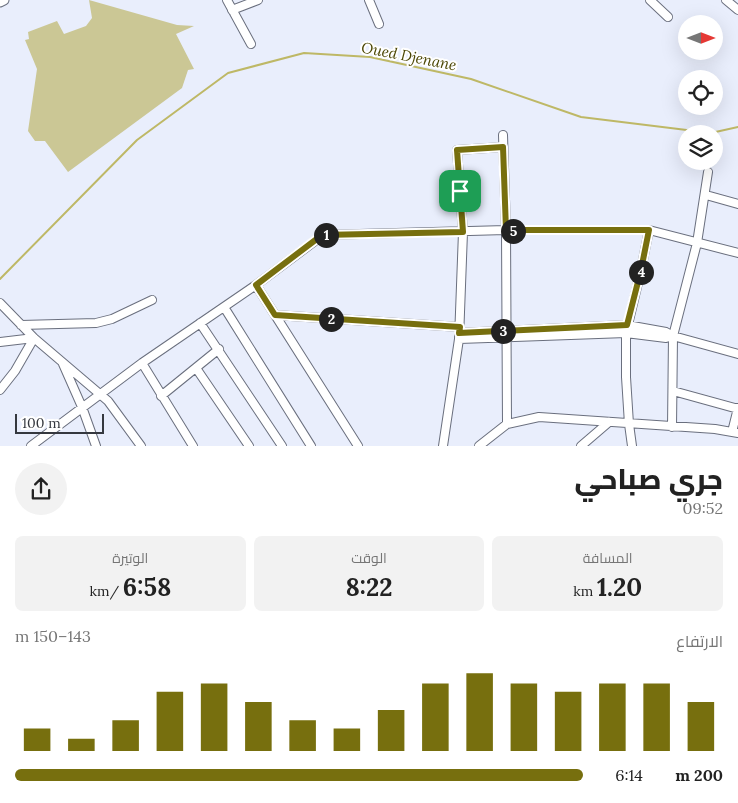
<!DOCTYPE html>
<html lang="ar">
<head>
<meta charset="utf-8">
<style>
  :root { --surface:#fff; --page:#f2f2f2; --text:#222; --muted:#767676; --accent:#776f0e }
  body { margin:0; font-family:Lora,Cairo,serif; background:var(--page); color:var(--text); direction:rtl; height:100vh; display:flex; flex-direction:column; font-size:19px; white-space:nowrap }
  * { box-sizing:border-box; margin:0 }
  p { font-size:16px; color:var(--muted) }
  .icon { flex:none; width:28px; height:28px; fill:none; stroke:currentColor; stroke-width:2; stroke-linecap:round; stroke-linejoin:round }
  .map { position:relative; height:446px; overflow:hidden; direction:ltr }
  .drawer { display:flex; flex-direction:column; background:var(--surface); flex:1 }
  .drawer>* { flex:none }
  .needle { width:32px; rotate:90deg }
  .controls { position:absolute; left:678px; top:15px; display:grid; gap:10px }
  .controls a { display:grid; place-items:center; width:45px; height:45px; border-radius:50%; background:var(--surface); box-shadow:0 5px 20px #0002; font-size:25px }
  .scale { position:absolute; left:15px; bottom:12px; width:89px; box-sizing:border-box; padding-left:5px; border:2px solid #35383f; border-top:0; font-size:14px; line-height:18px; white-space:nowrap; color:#35383f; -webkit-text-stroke:4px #fff; paint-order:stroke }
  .pin { position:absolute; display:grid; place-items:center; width:42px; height:42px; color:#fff; margin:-21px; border-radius:10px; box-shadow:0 2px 8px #0006 }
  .km { position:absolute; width:25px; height:25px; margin:-12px; border-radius:50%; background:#222; color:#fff; font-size:14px; line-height:25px; text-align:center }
  .round { display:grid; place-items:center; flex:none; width:52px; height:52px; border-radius:26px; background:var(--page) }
  .headline { display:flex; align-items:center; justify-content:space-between; height:85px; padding:0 15px }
  h1 { font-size:28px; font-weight:800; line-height:38px }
  .metrics { display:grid; grid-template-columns:repeat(3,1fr); gap:8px; height:85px; padding:5px 15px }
  .metrics div { display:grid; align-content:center; border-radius:8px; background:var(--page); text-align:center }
  .metrics b { font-size:25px; font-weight:800 }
  .metrics small { font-size:14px; font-weight:400 }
  .metrics p { font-size:14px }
  .chart { height:140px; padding:10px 15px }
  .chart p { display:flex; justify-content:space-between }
  .chart svg { width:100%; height:90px; margin-top:5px; stroke:var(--accent); stroke-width:6 }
  ul { padding:0 15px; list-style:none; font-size:16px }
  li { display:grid; grid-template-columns:80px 60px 1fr; align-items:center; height:38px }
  li i { height:12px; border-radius:6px; background:var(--accent) }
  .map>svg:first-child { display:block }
  .green { fill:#cbc795 }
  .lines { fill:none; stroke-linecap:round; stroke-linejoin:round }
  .stream { stroke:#beb866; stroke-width:2 }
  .minor-casing { stroke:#6a6f7e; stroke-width:10 }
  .major-casing { stroke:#6a6f7e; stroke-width:11 }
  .minor { stroke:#fff; stroke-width:8 }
  .major { stroke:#fff; stroke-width:9 }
  .route-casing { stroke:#fff; stroke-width:10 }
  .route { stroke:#776f0e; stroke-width:6 }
  .labels { text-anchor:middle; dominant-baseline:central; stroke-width:4; stroke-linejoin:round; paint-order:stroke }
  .water-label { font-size:15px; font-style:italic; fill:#4c4704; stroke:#fff }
</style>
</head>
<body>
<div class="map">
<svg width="738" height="446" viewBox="0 0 738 446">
  <rect width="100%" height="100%" fill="#e9eefc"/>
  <path class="green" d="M89,0L177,25L194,26L176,34L194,69L188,70L182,88L68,172L45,141H35L28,131L37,69L25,40L29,39L28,32L57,21L64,34L86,26L92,18Z"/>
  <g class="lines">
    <path class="stream" d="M0,279L137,140L228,73L304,53L370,57L471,79L581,117L711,133L738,127"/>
    <defs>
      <path id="minor" d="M227,0L251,44
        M369,0L379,24
        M650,0L668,17
        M726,0L738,10
        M232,10L258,0
        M503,135L506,230L507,424
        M706,195L738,204
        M256,285L358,446
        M0,303L34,338L108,401L141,446
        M224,307L311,446
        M275,315L460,327
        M200,323L282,446
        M21,325L96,323L112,319L152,300
        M459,333L627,325L666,332L673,336L738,354
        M459,339L626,333L666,338L673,336
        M0,342L34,338
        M142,363L193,446
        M63,364L82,407L96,446
        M196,368L249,446
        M0,390L15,371L34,338
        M673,391L738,409
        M161,396L219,349
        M672,427L673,336L697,243L708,172
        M732,432L738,408
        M31,446L142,363L256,285L323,235L506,230H649L738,253
        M443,446L459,339L463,232L457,150L503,147
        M479,446L507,424L539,417L715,429L738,433
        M581,446L609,422
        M632,446L629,424L626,377V333L641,270L649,230"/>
      <path id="major" d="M0,2L4,0"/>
    </defs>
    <use href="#minor" class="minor-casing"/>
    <use href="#major" class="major-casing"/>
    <use href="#minor" class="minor"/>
    <use href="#major" class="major"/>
  </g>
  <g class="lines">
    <defs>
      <path id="route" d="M503,147L506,230H649L641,270L627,325L459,333L460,327L275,315L256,285L322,235L463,232L457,150Z"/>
    </defs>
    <use href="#route" class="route-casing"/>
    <use href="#route" class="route"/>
  </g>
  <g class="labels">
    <g class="water-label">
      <text transform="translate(409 56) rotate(11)">Oued Djenane</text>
    </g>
  </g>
</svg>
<div class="controls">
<a><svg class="needle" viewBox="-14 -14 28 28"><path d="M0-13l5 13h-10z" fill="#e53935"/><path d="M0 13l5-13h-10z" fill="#767676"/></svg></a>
<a><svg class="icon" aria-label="locate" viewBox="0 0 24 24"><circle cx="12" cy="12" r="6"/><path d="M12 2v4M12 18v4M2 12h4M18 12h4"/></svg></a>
<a><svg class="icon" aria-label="layers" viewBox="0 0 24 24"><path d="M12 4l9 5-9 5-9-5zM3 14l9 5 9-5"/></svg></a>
</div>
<div class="scale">100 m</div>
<div class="pin" style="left:460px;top:191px;background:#1e9e55"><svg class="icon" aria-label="arrive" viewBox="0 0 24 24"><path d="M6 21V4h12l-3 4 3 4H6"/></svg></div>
<b class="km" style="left:326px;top:235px">1</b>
<b class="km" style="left:331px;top:319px">2</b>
<b class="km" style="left:503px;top:331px">3</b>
<b class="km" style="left:641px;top:272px">4</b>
<b class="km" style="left:513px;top:231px">5</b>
</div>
<section class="drawer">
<div class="headline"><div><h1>جري صباحي</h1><p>09:52</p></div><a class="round"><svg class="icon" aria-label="share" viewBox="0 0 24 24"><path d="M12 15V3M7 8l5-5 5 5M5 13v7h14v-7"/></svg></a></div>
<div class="metrics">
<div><p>المسافة</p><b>1.20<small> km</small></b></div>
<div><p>الوقت</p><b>8:22</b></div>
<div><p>الوتيرة</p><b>6:58<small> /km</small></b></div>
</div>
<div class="chart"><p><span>الارتفاع</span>143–150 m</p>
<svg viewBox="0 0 160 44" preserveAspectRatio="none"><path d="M5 44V33M15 44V38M25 44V29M35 44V15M45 44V11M55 44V20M65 44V29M75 44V33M85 44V24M95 44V11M105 44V6M115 44V11M125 44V15M135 44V11M145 44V11M155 44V20"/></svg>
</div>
<ul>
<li><b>200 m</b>6:14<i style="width:100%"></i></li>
</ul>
</section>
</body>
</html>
